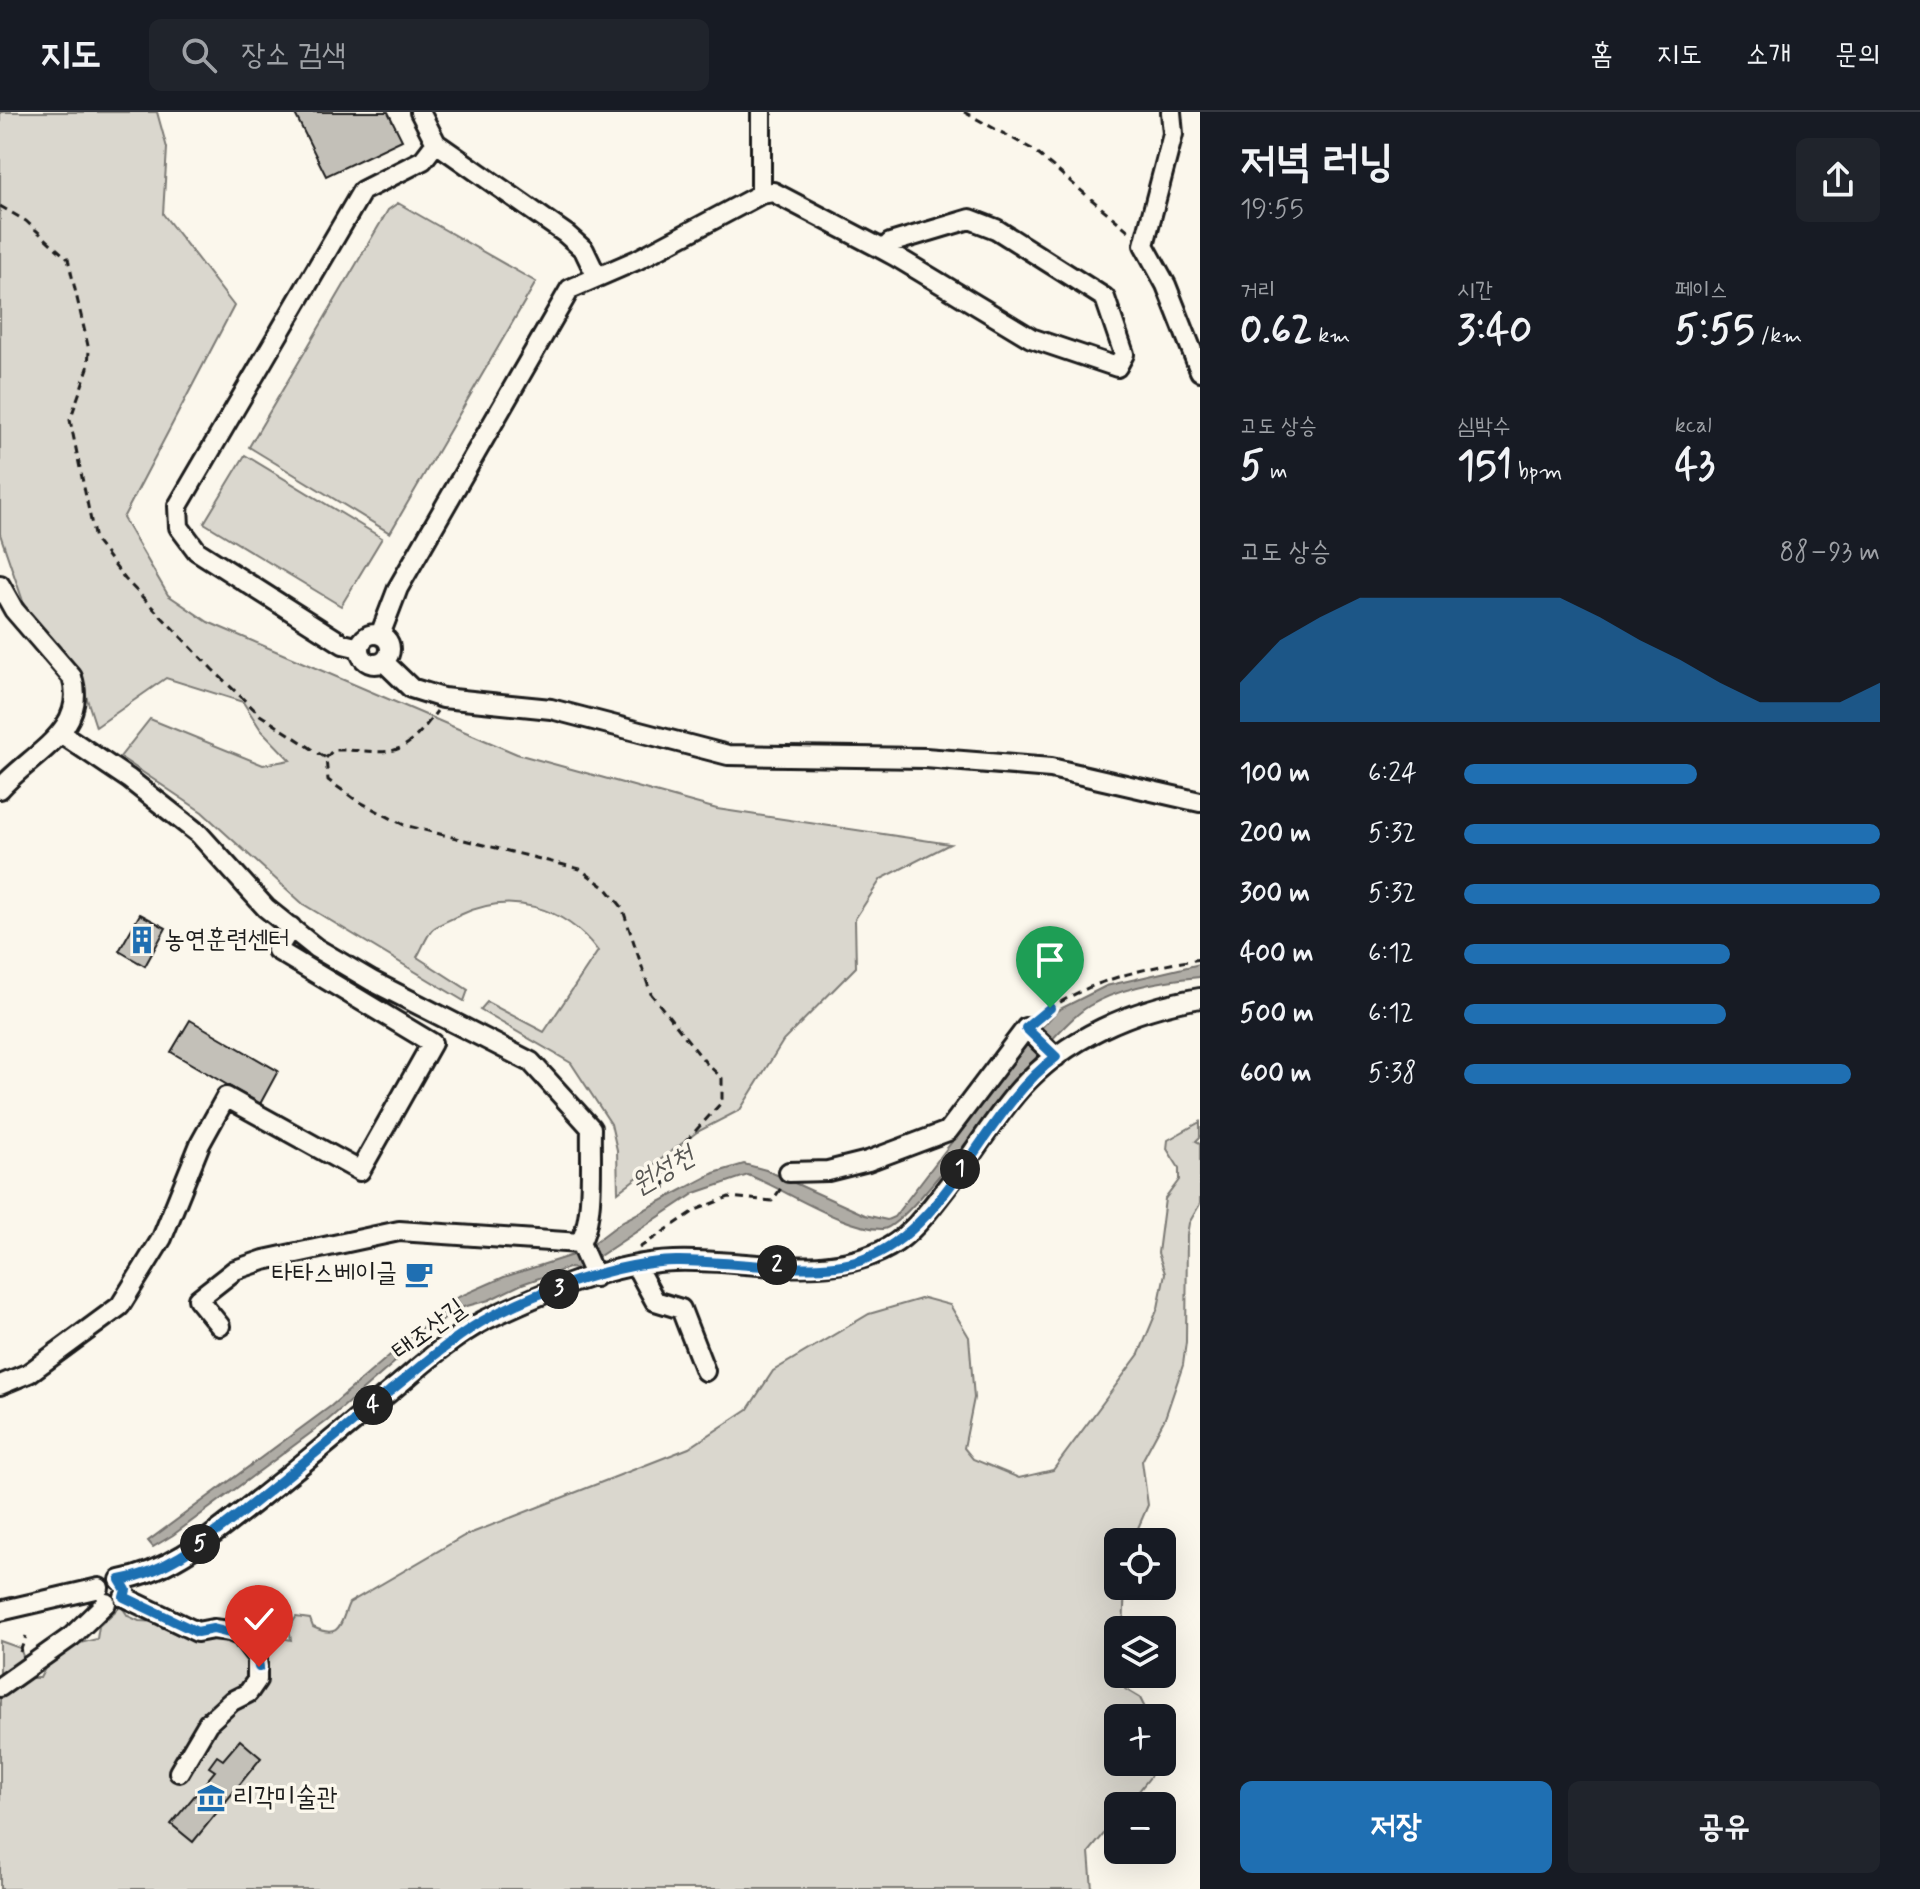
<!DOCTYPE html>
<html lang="ko">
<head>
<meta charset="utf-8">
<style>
  :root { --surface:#171b24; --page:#20242c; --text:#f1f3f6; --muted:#9ea1a6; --line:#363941; --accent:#1f6fb2 }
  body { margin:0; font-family:Mynerve,"Poor Story",sans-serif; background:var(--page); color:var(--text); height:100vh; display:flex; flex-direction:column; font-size:30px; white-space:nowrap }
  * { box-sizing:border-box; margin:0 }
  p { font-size:26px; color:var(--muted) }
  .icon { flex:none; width:44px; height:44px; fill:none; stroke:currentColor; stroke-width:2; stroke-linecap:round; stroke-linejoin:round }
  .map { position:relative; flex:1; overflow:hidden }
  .drawer { display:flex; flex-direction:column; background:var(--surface); width:720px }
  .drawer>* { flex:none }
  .tools { position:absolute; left:1104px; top:1416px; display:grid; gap:16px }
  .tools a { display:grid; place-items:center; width:72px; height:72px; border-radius:12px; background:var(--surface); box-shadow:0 8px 32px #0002; font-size:40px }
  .pin { position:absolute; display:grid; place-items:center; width:68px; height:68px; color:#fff; margin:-82px -34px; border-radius:50% 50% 50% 0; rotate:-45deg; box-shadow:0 0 8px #0007 }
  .pin .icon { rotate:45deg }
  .km { position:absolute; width:40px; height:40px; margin:-20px; border-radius:50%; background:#222; color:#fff; font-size:22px; line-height:40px; text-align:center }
  .round { display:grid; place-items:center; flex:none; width:84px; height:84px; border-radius:12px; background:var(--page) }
  .headline { display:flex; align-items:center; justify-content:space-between; height:136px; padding:0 40px }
  h1 { font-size:44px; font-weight:700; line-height:60px }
  .metrics { display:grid; grid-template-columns:repeat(3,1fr); gap:12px; height:136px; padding:8px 40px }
  .metrics div { display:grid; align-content:center }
  .metrics b { font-size:40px; font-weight:700 }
  .metrics small { font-size:22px; font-weight:400 }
  .metrics p { font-size:22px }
  .chart { height:224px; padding:16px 40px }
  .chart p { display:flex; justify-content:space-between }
  .chart svg { width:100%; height:144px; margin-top:8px; fill:var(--accent); opacity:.7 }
  .cta { display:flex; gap:16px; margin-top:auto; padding:16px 40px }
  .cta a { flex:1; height:92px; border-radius:12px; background:var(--accent); color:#fff; font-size:32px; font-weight:700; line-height:92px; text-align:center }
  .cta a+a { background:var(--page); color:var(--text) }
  ul { padding:0 40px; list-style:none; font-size:26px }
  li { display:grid; grid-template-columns:128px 96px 1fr; align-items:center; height:60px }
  li i { height:20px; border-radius:10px; background:var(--accent) }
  header { display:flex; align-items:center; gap:48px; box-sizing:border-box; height:112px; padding:0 40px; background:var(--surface); border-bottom:2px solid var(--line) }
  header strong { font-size:38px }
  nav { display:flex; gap:44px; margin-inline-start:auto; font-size:28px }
  .search { width:560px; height:72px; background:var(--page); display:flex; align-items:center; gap:20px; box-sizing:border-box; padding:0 28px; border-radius:12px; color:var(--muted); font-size:30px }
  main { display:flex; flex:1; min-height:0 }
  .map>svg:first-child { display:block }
  .green { fill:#dad7ce; stroke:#7b7a75; stroke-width:2 }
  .water { fill:#afaca5; stroke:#74726e; stroke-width:2 }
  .building { fill:#c3c0b8; stroke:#1c1c1c; stroke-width:2 }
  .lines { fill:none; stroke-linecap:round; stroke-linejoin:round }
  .minor-casing { stroke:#1c1c1c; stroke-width:24 }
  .path { stroke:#1c1c1c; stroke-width:3; stroke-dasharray:8 6; stroke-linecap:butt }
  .minor { stroke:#fbf7ec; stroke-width:18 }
  .route-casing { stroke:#fff; stroke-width:16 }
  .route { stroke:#1f6fb2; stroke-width:10 }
  .labels { text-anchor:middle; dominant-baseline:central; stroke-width:7; stroke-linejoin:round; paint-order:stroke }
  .poi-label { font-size:26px; fill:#1c1c1c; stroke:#fbf7ec; text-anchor:start }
  .street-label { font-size:26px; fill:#1c1c1c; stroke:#fbf7ec }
  .water-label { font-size:28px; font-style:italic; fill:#575653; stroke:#fbf7ec }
</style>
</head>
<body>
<header>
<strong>지도</strong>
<div class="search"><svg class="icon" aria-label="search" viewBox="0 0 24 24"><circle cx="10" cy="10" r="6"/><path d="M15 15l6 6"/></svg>장소 검색</div>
<nav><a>홈</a><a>지도</a><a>소개</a><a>문의</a></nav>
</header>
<main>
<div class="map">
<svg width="1200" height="1777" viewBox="0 0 1200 1777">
  <rect width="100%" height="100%" fill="#fbf7ec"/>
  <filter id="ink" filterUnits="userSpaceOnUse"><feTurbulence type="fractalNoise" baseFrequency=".0125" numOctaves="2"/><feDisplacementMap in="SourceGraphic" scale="16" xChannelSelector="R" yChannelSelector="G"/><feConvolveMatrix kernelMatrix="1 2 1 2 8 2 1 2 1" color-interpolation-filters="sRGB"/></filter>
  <g filter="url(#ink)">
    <path class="green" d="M0,0H157L167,36L163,102L234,194L123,406L168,483L208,510L517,642L717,697L950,732L881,767L855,807L856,855L783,929L740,998L697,1020L618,1080L617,1038L611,1012L571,951L480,898L487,890L544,920L598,839C564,794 510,779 460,803C452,807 438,812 432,818C426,825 422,837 417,845L468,878L464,889L303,792L202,700L120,645L150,607L263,653L290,648L261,618L243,590L166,566L96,615L79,562L26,498L0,422Z
      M398,91L536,170L390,421L249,335L388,98Z
      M245,343L382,426L341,494L204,411Z
      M1200,1010V1025L1196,1029L1200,1031V1092L1189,1111L1187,1123L1186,1230L1183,1253L1165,1306L1142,1349L1148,1393L1132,1430H1118V1474H1125L1123,1518H1118V1562H1128L1125,1577L1140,1586L1150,1606H1118V1650H1156L1150,1665L1127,1694H1118V1705L1089,1740L1092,1777H0V1529L20,1536L31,1566H40L55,1537L97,1527L99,1514L121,1494L128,1504L139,1509L223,1513L291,1528L289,1517L296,1505L310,1507L313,1515C342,1529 340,1510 349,1491L464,1424L689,1336L748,1297L773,1259L869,1202L924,1186L950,1193L969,1225L974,1286L964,1336L973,1347L1019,1366L1053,1358L1139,1242L1158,1196L1165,1161L1158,1141L1165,1087L1179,1068V1056L1167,1037L1168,1028Z"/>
    <path class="water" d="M1200,852V865C1165,868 1119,876 1089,894C1040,923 911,1116 883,1117C845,1118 785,1077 748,1063L695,1081L580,1157L568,1156L522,1172L489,1188L456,1197L327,1309L173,1423L153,1435L148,1429L331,1294L456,1186L504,1165L582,1140L623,1109L714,1061L744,1052L766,1058L865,1103L887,1108L894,1105L1032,926L1058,898L1106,874Z"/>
    <path class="building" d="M294,0H388L402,28L326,64Z
      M140,802L166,816L145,854L119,839Z
      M190,908L278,959L260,992L171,940Z
      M240,1628L261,1646L193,1730L171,1712L215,1659L209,1655L217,1644L223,1648Z"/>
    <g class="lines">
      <defs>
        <path id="minor" d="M420,0L436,31L566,122L584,138L597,165
          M761,0V82
          M1171,0L1173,22L1144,133L1166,173L1200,259
          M0,473L14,498L72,565C89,619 29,643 0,677
          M360 537a15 15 0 1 1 30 0a15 15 0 1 1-30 0Z
          M380,523L398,476L570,177L637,148L761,82L773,80L884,138L895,144L1031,226L1117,255L1124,242L1105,186L996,117L970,107L890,131L884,138
          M360,536L343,532L197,439L179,415L178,394L362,79L423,48L436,31
          M384,550L411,576L443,586L551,597L728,643L925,646L1051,656L1200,690
          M62,622L129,667L199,722L266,796L316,836L372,869L531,950L591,1016C590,1047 595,1105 580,1131L595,1165
          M789,1060L828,1059L868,1049L948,1019L1026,916L1056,945
          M636,1154L655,1189L681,1197L705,1259
          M220,1214L198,1187L235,1158L264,1148L399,1119L580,1131
          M0,1273L29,1261L120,1194L162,1126L200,1032L226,985L360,1059L432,931L277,838L291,815
          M120,1468C165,1460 203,1431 237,1404C290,1363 341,1320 392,1278C421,1254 452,1225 485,1208C542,1181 610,1151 674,1149C744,1146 825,1171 889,1135C917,1119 935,1089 955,1065C977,1036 996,1004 1020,977C1066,926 1133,897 1200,886
          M124,1485L197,1520L213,1517L230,1519L241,1524L257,1545V1568L248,1581L232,1589L208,1611L179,1660
          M0,1499L99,1476
          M0,1575L72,1524L106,1491"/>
      </defs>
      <use href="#minor" class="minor-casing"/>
      <path class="path" d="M964,0L1032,37L1130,120
        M0,94L26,109L68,147L89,238L88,256L70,308L95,428L125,467L212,557L260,603L326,646L328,668L356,688L404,713L580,757L607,777L622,795L651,882L706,951L722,966V990L664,1053L665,1078
        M326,646L333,638C391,637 397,654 437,599
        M1037,906C1084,869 1143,856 1200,847
        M639,1136L696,1098L729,1085L772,1089L782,1075
        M20,1540L26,1524"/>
      <use href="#minor" class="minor"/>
    </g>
  </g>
  <g class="lines" filter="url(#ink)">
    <defs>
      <path id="route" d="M259,1555L257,1545L241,1524L213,1517L197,1520L124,1485L126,1478L120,1468C168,1460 208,1426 245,1398C294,1359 342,1319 390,1279C419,1256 449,1229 481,1210C531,1181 618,1150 676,1149C728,1148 815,1165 862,1148C949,1117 983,998 1056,945L1026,916L1050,896"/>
    </defs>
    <use href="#route" class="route-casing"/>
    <use href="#route" class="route"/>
  </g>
  <defs>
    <symbol id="building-bare" viewBox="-9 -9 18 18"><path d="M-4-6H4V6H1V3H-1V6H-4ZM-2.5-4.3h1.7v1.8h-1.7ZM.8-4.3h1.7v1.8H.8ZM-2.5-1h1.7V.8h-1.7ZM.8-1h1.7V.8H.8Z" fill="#1f6fb2" stroke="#fbf7ec" stroke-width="2.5" paint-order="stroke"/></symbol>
    <symbol id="cafe-bare" viewBox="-9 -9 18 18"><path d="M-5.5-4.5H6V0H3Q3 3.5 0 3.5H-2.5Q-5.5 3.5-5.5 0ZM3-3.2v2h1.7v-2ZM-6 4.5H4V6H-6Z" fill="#1f6fb2" stroke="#fbf7ec" stroke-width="2.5" paint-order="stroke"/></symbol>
    <symbol id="museum-bare" viewBox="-9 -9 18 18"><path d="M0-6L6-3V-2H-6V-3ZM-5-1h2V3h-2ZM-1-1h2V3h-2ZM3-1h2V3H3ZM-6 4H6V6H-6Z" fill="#1f6fb2" stroke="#fbf7ec" stroke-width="2.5" paint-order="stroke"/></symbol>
  </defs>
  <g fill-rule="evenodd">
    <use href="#building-bare" x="122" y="808" width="40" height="40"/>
    <use href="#cafe-bare" x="399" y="1142" width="40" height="40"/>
    <use href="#museum-bare" x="191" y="1666" width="40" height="40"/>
  </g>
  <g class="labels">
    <g class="poi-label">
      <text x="164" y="828">농연훈련센터</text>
      <text x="397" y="1162" text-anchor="end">타타스베이글</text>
      <text x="233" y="1686">리각미술관</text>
    </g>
    <g class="street-label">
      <text transform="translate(429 1218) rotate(-36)">태조산길</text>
    </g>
    <g class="water-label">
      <text transform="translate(663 1059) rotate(-30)">원성천</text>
    </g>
  </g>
</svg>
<div class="tools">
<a><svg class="icon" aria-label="locate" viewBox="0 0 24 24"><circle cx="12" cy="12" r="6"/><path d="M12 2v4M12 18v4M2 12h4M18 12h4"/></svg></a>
<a><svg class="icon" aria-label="layers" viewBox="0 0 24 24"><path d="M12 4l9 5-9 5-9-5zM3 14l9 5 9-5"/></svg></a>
<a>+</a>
<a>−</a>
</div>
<div class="pin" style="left:1050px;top:896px;background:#1e9e55"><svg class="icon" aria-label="arrive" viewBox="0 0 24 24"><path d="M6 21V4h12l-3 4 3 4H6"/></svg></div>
<div class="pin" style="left:259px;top:1555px;background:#d93025"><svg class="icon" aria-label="check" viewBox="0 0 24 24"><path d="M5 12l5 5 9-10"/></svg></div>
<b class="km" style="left:960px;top:1057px">1</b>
<b class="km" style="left:777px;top:1153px">2</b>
<b class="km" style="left:559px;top:1177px">3</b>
<b class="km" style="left:373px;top:1293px">4</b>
<b class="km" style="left:200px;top:1432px">5</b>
</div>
<section class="drawer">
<div class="headline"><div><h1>저녁 러닝</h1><p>19:55</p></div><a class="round"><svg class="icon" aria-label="share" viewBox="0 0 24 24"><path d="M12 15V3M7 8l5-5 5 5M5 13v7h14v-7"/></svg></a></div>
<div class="metrics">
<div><p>거리</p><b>0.62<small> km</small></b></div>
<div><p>시간</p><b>3:40</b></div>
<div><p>페이스</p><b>5:55<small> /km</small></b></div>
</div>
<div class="metrics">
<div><p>고도 상승</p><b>5<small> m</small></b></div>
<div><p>심박수</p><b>151<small> bpm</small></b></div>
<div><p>kcal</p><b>43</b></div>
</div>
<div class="chart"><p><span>고도 상승</span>88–93 m</p>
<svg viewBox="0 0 160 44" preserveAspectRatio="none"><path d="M0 44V32L10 19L20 12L30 6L40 6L50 6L60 6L70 6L80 6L90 12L100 19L110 25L120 32L130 38L140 38L150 38L160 32V44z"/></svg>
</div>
<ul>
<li><b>100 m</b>6:24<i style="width:56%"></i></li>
<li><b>200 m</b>5:32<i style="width:100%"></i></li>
<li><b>300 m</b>5:32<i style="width:100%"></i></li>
<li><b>400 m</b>6:12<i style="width:64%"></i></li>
<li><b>500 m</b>6:12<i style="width:63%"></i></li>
<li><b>600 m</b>5:38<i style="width:93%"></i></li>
</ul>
<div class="cta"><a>저장</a><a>공유</a></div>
</section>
</main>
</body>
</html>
